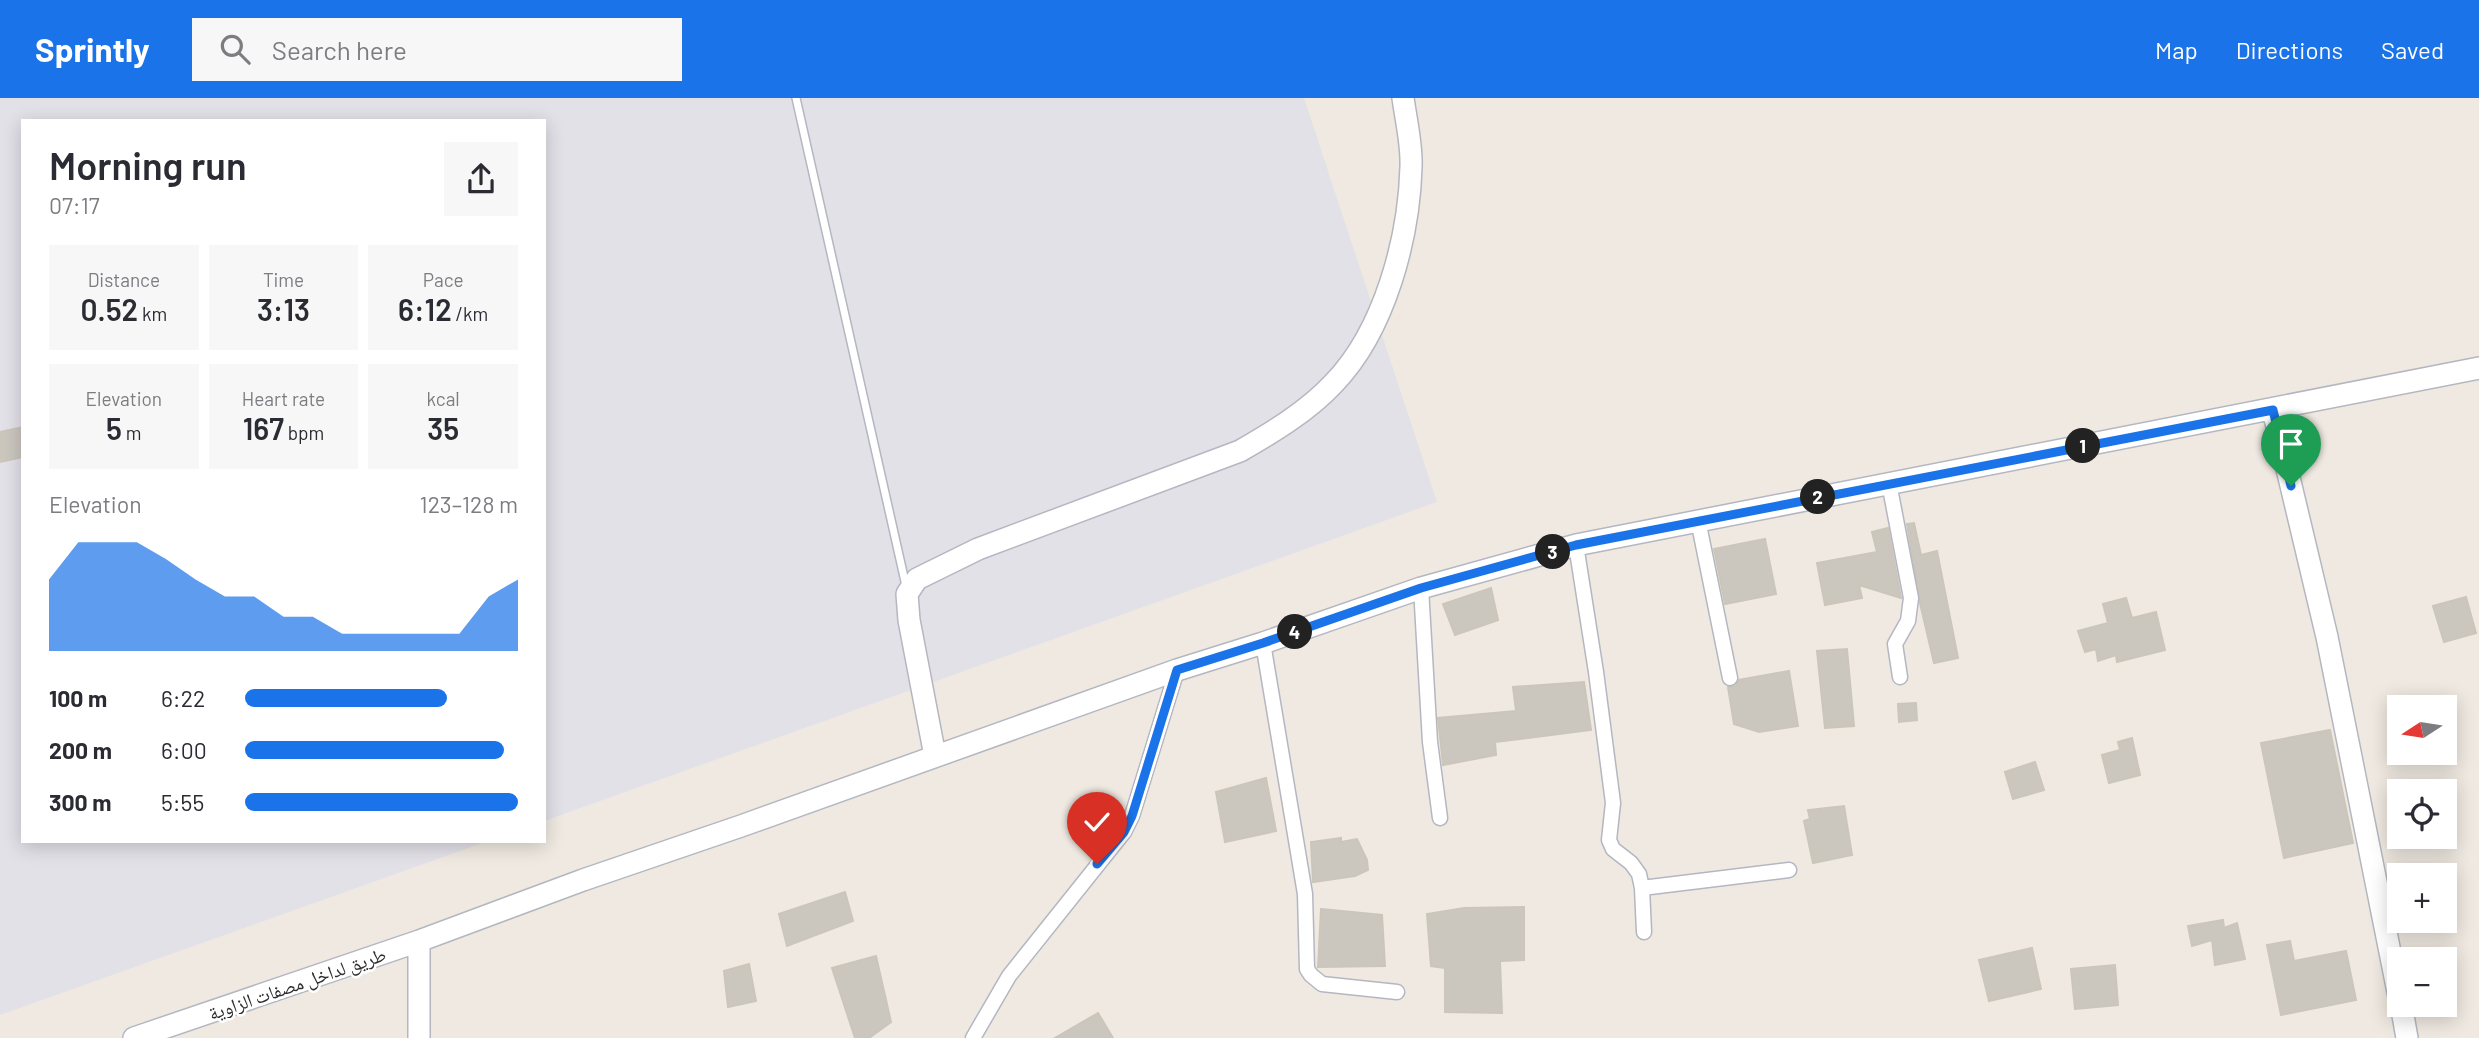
<!DOCTYPE html>
<html lang="en">
<head>
<meta charset="utf-8">
<style>
  :root { --surface:#fff; --page:#f7f7f7; --text:#2b2b33; --muted:#7c7c81; --accent:#1a73e8 }
  body { margin:0; font-family:Barlow,"Noto Naskh Arabic",sans-serif; background:var(--page); color:var(--text); height:100vh; display:flex; flex-direction:column; font-size:26px; white-space:nowrap }
  * { box-sizing:border-box; margin:0 }
  p { font-size:23px; color:var(--muted) }
  .icon { flex:none; width:38px; height:38px; fill:none; stroke:currentColor; stroke-width:2; stroke-linecap:round; stroke-linejoin:round }
  .map { position:relative; flex:1; overflow:hidden }
  .panel { position:absolute; left:21px; top:21px; width:525px; height:724px; display:flex; flex-direction:column; background:var(--surface); border-radius:0px; box-shadow:0 4px 18px #0003 }
  .panel>* { flex:none }
  .needle { width:46px; rotate:258deg }
  .buttons { position:absolute; left:2387px; top:597px; display:grid; gap:14px }
  .buttons a { display:grid; place-items:center; width:70px; height:70px; border-radius:0px; background:var(--surface); box-shadow:0 4px 18px #0003; font-size:35px }
  .pin { position:absolute; display:grid; place-items:center; width:60px; height:60px; color:#fff; margin:-72px -30px; border-radius:50% 50% 50% 0; rotate:-45deg; box-shadow:0 0 7px #0007 }
  .pin .icon { rotate:45deg }
  .km { position:absolute; width:35px; height:35px; margin:-18px; border-radius:50%; background:#222; color:#fff; font-size:19px; line-height:35px; text-align:center }
  .round { display:grid; place-items:center; flex:none; width:74px; height:74px; border-radius:0px; background:var(--page) }
  .head { display:flex; align-items:center; justify-content:space-between; height:119px; padding:0 28px }
  h1 { font-size:38px; font-weight:600; line-height:52px }
  .stats { display:grid; grid-template-columns:repeat(3,1fr); gap:10px; height:119px; padding:7px 28px }
  .stats div { display:grid; align-content:center; border-radius:0px; background:var(--page); text-align:center }
  .stats b { font-size:30px; font-weight:600 }
  .stats small { font-size:19px; font-weight:400 }
  .stats p { font-size:19px }
  .chart { height:196px; padding:14px 28px }
  .chart p { display:flex; justify-content:space-between }
  .chart svg { width:100%; height:126px; margin-top:7px; fill:var(--accent); opacity:.7 }
  ul { padding:0 28px; list-style:none; font-size:23px }
  li { display:grid; grid-template-columns:112px 84px 1fr; align-items:center; height:52px }
  li i { height:18px; border-radius:9px; background:var(--accent) }
  header { display:flex; align-items:center; gap:42px; box-sizing:border-box; height:98px; padding:0 35px; background:var(--accent); color:#fff }
  header strong { font-size:33px }
  nav { display:flex; gap:38px; margin-inline-start:auto; font-size:24px }
  .search { width:490px; height:63px; background:var(--page); display:flex; align-items:center; gap:18px; box-sizing:border-box; padding:0 24px; border-radius:0px; color:var(--muted); font-size:26px }
  .map>svg:first-child { display:block }
  .industrial { fill:#e3e1e8 }
  .building { fill:#cbc7bf; stroke:#cbc5ba; stroke-width:2 }
  .lines { fill:none; stroke-linecap:round; stroke-linejoin:round }
  .lane-casing { stroke:#b4b7c1; stroke-width:10 }
  .street-casing { stroke:#b4b7c1; stroke-width:17 }
  .secondary-casing { stroke:#b4b7c1; stroke-width:24 }
  .lane { stroke:#fff; stroke-width:7 }
  .street { stroke:#fff; stroke-width:14 }
  .secondary { stroke:#fff; stroke-width:21 }
  .route-casing { stroke:#fff; stroke-width:14 }
  .route { stroke:#1a73e8; stroke-width:9 }
  .labels { text-anchor:middle; dominant-baseline:central; stroke-width:5; stroke-linejoin:round; paint-order:stroke }
  .street-label { font-size:19px; fill:#2e2e2e; stroke:#fff }
</style>
</head>
<body>
<header>
<strong>Sprintly</strong>
<div class="search"><svg class="icon" aria-label="search" viewBox="0 0 24 24"><circle cx="10" cy="10" r="6"/><path d="M15 15l6 6"/></svg>Search here</div>
<nav><a>Map</a><a>Directions</a><a>Saved</a></nav>
</header>
<div class="map">
<svg width="2479" height="940" viewBox="0 0 2479 940">
  <rect width="100%" height="100%" fill="#efe9e1"/>
  <path class="industrial" d="M0,0H1304L1437,404L544,723V23H23V744H485L0,917Z"/>
  <path class="building" d="M23,329V359L0,364V334Z
    M1914,425L1921,457L1937,453L1958,560L1934,565L1920,505L1907,426Z
    M1888,430L1901,500L1859,487L1862,500L1825,507L1817,465L1877,454L1872,434Z
    M1765,441L1776,496L1725,506L1714,451Z
    M1491,490L1498,522L1455,537L1443,506Z
    M2466,499L2476,535L2444,544L2433,508Z
    M2126,500L2132,520L2156,514L2165,552L2117,564L2116,557L2098,563L2096,551L2085,554L2078,533L2108,525L2103,506Z
    M1847,551L1854,628L1825,630L1817,553Z
    M1789,573L1798,628L1759,634L1734,626L1728,589L1736,588L1739,582Z
    M1584,584L1591,632L1495,644L1496,657L1443,667L1438,620L1516,613L1513,589Z
    M1916,605L1917,622L1899,624L1898,606Z
    M2330,632L2353,745L2284,760L2261,645Z
    M2132,640L2140,677L2109,685L2102,657L2120,652L2118,644Z
    M2035,664L2044,692L2013,701L2005,674Z
    M1266,680L1276,733L1225,744L1216,694Z
    M1844,708L1852,757L1813,765L1804,723L1810,721L1808,712Z
    M1341,740V744L1357,741L1367,762L1368,772L1355,778L1313,784L1311,744Z
    M845,794L853,823L787,848L779,816Z
    M1524,809V862L1500,863L1502,915L1445,914V870L1431,868L1427,816L1464,810Z
    M1321,811L1382,817L1385,868L1318,869Z
    M2223,822L2224,830L2237,825L2245,861L2215,867L2212,842L2192,848L2188,828Z
    M2290,843L2294,863L2346,853L2356,902L2281,917L2267,847Z
    M2032,850L2041,891L1989,903L1979,862Z
    M876,858L891,924L869,940H855L832,870Z
    M749,866L756,903L728,909L724,873Z
    M2115,867L2118,907L2075,911L2071,871Z
    M1098,915L1113,940H1055Z"/>
  <g class="lines">
    <defs>
      <path id="lane" d="M796,0L906,488"/>
      <path id="street" d="M1889,385L1911,500L1908,523L1895,546L1900,579
        M1698,422L1730,580
        M1576,447L1596,574L1613,705L1609,742L1613,751L1631,765L1639,776L1642,790L1644,834
        M1421,490L1430,644L1440,720
        M1263,545L1305,796L1307,871L1311,877L1322,886L1397,894
        M1642,790L1789,772
        M973,940L1009,878L1124,734L1132,718L1177,572"/>
      <path id="secondary" d="M2273,312L2327,539L2399,899
        M935,658L909,522L907,496L917,481L978,451L1240,353C1273,334 1308,313 1334,285C1385,232 1409,140 1411,69C1412,46 1406,22 1403,0
        M419,843V940
        M2401,906L2407,940
        M134,940L419,843L583,782L741,728L1177,572L1263,545L1421,490L1576,447L2479,270"/>
    </defs>
    <use href="#lane" class="lane-casing"/>
    <use href="#street" class="street-casing"/>
    <use href="#secondary" class="secondary-casing"/>
    <use href="#lane" class="lane"/>
    <use href="#street" class="street"/>
    <use href="#secondary" class="secondary"/>
  </g>
  <g class="lines">
    <defs>
      <path id="route" d="M1097,766L1124,734L1132,718L1177,572L1263,545L1421,490L1576,447L2273,312L2291,388"/>
    </defs>
    <use href="#route" class="route-casing"/>
    <use href="#route" class="route"/>
  </g>
  <g class="labels">
    <g class="street-label">
      <text transform="translate(297 885) rotate(-19)">طريق لداخل مصفات الزاوية</text>
    </g>
  </g>
</svg>
<div class="buttons">
<a><svg class="needle" viewBox="-14 -14 28 28"><path d="M0-13l5 13h-10z" fill="#e53935"/><path d="M0 13l5-13h-10z" fill="#7c7c81"/></svg></a>
<a><svg class="icon" aria-label="locate" viewBox="0 0 24 24"><circle cx="12" cy="12" r="6"/><path d="M12 2v4M12 18v4M2 12h4M18 12h4"/></svg></a>
<a>+</a>
<a>−</a>
</div>
<div class="pin" style="left:2291px;top:388px;background:#1e9e55"><svg class="icon" aria-label="arrive" viewBox="0 0 24 24"><path d="M6 21V4h12l-3 4 3 4H6"/></svg></div>
<div class="pin" style="left:1097px;top:766px;background:#d93025"><svg class="icon" aria-label="check" viewBox="0 0 24 24"><path d="M5 12l5 5 9-10"/></svg></div>
<b class="km" style="left:2083px;top:348px">1</b>
<b class="km" style="left:1818px;top:399px">2</b>
<b class="km" style="left:1553px;top:454px">3</b>
<b class="km" style="left:1295px;top:534px">4</b>
<section class="panel">
<div class="head"><div><h1>Morning run</h1><p>07:17</p></div><a class="round"><svg class="icon" aria-label="share" viewBox="0 0 24 24"><path d="M12 15V3M7 8l5-5 5 5M5 13v7h14v-7"/></svg></a></div>
<div class="stats">
<div><p>Distance</p><b>0.52<small> km</small></b></div>
<div><p>Time</p><b>3:13</b></div>
<div><p>Pace</p><b>6:12<small> /km</small></b></div>
</div>
<div class="stats">
<div><p>Elevation</p><b>5<small> m</small></b></div>
<div><p>Heart rate</p><b>167<small> bpm</small></b></div>
<div><p>kcal</p><b>35</b></div>
</div>
<div class="chart"><p><span>Elevation</span>123–128 m</p>
<svg viewBox="0 0 160 44" preserveAspectRatio="none"><path d="M0 44V19L10 6L20 6L30 6L40 12L50 19L60 25L70 25L80 32L90 32L100 38L110 38L120 38L130 38L140 38L150 25L160 19V44z"/></svg>
</div>
<ul>
<li><b>100 m</b>6:22<i style="width:74%"></i></li>
<li><b>200 m</b>6:00<i style="width:95%"></i></li>
<li><b>300 m</b>5:55<i style="width:100%"></i></li>
</ul>
</section>
</div>
</body>
</html>
